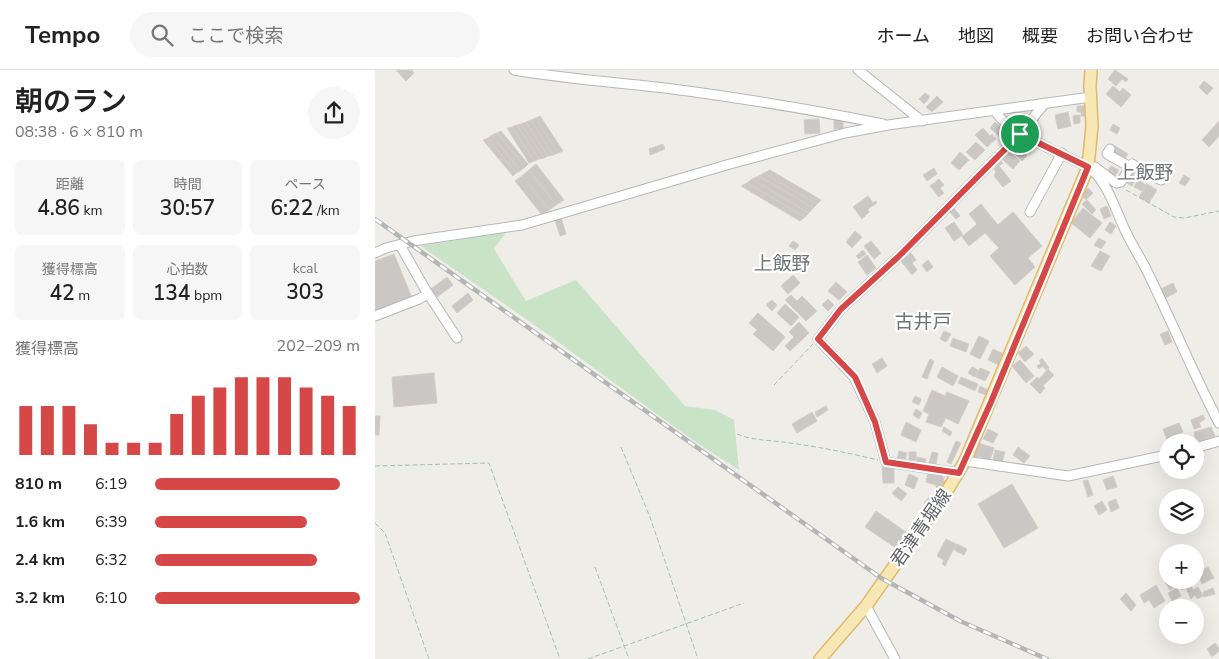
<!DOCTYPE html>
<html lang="ja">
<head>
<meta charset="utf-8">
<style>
  :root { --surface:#fff; --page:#f6f6f6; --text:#222; --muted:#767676; --line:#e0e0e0; --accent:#d54847 }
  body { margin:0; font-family:"Nunito Sans","Noto Sans JP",sans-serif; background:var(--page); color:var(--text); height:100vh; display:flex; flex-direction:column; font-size:19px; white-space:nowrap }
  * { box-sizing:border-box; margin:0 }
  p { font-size:16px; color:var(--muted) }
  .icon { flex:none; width:28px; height:28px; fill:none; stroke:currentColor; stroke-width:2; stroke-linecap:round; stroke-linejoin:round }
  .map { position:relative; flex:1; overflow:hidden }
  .details { display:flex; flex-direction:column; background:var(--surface); width:375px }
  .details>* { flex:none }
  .tools { position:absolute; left:784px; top:364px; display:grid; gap:10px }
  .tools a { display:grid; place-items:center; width:45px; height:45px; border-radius:50%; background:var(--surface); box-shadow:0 5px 20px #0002; font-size:25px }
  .pin { position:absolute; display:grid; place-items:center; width:42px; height:42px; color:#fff; margin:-21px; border:2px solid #fff; border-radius:50%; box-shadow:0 1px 5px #0007 }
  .round { display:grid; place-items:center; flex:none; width:52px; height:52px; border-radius:26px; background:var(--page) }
  .headline { display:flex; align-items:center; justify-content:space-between; height:85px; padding:0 15px }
  h1 { font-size:28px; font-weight:600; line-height:38px }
  .figures { display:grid; grid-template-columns:repeat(3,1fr); gap:8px; height:85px; padding:5px 15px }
  .figures div { display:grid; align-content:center; border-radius:8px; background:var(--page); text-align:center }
  .figures b { font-size:21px; font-weight:600 }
  .figures small { font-size:14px; font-weight:400 }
  .figures p { font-size:14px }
  .chart { height:140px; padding:10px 15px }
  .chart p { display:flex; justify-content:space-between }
  .chart svg { width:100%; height:90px; margin-top:5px; stroke:var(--accent); stroke-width:6 }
  ul { padding:0 15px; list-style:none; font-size:16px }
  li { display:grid; grid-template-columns:80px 60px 1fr; align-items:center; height:38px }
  li i { height:12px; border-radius:6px; background:var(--accent) }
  header { display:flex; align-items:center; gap:30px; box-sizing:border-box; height:70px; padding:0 25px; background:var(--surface); border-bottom:1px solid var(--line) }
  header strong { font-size:24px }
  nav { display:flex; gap:28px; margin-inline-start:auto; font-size:18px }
  .search { width:350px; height:45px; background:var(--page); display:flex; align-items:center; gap:12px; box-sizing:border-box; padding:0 18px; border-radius:28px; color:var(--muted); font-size:19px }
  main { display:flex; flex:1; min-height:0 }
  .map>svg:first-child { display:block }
  .green { fill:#c9e3c7 }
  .building { fill:#cac7c4; stroke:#d3cec6 }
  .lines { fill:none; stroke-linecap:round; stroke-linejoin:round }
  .minor-casing { stroke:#b4b7ba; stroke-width:11 }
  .major-casing { stroke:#e1b96e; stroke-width:14 }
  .path { stroke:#a1c3a8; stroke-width:1; stroke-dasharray:5 2.5; stroke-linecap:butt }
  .minor { stroke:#fff; stroke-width:9 }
  .major { stroke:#f6e7b5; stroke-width:11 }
  .rail-casing { stroke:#b4b5b5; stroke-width:4.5 }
  .rail { stroke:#fff; stroke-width:2.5; stroke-dasharray:8; stroke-linecap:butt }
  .route-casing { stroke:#fff; stroke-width:10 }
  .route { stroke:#d54847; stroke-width:6 }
  .labels { text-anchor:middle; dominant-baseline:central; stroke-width:4.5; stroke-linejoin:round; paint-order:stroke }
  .street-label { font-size:18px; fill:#5f6265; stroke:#fff }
  .neighbourhood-label { font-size:19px; fill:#707477; stroke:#fff }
</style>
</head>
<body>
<header>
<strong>Tempo</strong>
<div class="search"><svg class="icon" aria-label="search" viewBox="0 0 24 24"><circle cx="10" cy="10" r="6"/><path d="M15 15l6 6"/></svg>ここで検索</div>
<nav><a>ホーム</a><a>地図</a><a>概要</a><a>お問い合わせ</a></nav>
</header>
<main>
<section class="details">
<div class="headline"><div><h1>朝のラン</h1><p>08:38 · 6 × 810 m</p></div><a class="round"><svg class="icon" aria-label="share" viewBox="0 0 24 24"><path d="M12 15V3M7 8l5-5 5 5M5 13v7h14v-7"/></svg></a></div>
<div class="figures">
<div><p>距離</p><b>4.86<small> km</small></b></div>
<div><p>時間</p><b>30:57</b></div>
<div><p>ペース</p><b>6:22<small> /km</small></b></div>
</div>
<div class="figures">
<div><p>獲得標高</p><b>42<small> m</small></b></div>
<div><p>心拍数</p><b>134<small> bpm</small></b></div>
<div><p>kcal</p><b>303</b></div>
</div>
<div class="chart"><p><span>獲得標高</span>202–209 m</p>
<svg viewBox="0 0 160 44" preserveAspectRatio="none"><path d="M5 44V20M15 44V20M25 44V20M35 44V29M45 44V38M55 44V38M65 44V38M75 44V24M85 44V15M95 44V11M105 44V6M115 44V6M125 44V6M135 44V11M145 44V15M155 44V20"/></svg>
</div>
<ul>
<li><b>810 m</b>6:19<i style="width:90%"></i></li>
<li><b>1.6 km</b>6:39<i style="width:74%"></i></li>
<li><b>2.4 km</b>6:32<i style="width:79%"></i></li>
<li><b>3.2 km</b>6:10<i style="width:100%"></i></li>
</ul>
</section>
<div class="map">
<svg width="844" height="589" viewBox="0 0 844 589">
  <rect width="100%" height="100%" fill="#efede7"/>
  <path class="green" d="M132,161L119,179L151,231L201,210L310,336L340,340L359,350L364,400L319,371L168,261L46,176Z"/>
  <path class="building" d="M21,0H37L39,3L31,11Z
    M740,0L753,9L751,12L747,9L741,16L733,9Z
    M829,11L838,18L832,25L824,17Z
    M738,16L745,22L748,18L756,25L746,37L731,24Z
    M550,23L555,27L549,34L544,29Z
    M562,26L568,32L557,42L551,37Z
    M702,36H711L712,46H706V42H702Z
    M693,42L696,56L683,59L680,45Z
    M705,45V53L699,54L698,46Z
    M165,46L188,81L183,83L161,48Z
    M161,48L183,83L178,85L156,50Z
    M444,49L445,63L430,64L429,50Z
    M459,49H468V59H459Z
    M156,50L178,85L173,86L151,52Z
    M844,51V66L834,77L827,70Z
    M151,52L173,86L169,88L146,54Z
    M620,52L630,61L625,67L615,58Z
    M661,53L665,57L659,64L655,60Z
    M146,54L169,88L164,89L142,55Z
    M738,54L745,58L742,64L735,60Z
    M142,55L164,89L159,91L137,57Z
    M137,57L159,91L154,93L132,58Z
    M608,58L615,66L617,64L621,69L612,77L600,65Z
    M126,61L153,94L150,97L122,63Z
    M122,63L150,97L145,101L117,65Z
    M117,65L145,101L141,103L113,68Z
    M113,68L141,103L138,106L108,70Z
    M601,72L610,80L600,90L591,82Z
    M288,74L290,79L275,85L274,79Z
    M642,76L652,86L647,91L637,81Z
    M740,76L753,84L749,91L736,83Z
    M585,82L594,90L584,100L576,93Z
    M634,82L645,91L638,99L627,89Z
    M626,91L628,93L624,96L636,111L628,117L619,106L621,102L619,99L621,97L620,96Z
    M161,94L189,130L181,135L154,100Z
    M736,96L744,100L738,109L731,104Z
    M559,98L562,104L552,111L548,105Z
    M756,99L761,102L758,106L762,108L757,116L749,112Z
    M154,100L181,135L174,140L147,106Z
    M395,100L446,130L442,134L389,103Z
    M389,103L442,134L438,138L384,106Z
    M809,105L815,109L810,116L804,113Z
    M147,106L174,140L167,145L140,111Z
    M384,106L438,138L434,143L377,109Z
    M765,107L770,110L768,113L771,115L767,121L759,117Z
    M377,109L434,143L430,147L372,113Z
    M564,109L569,115L565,118L569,123L564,127L555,116Z
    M372,113L430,147L425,151L366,116Z
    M772,114L782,120L774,133L764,127Z
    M713,118L718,123L711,130L706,125Z
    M493,126L498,133L501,131L502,133L493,139L494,142L487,149L478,137Z
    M712,130L721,140L717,144L707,134Z
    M606,134L623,155L638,142L667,176L653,188L660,197L640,215L615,186L624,178L610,163L594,176L587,167L602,154L594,144Z
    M732,136L736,146L729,149L725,139Z
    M579,138L585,146L581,149L575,142Z
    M708,138L727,153L715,168L696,153Z
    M186,148L191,164L185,166L180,150Z
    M579,152L588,165L579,171L570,158Z
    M735,152L741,156L736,164L730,160Z
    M480,161L487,167L477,178L471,172Z
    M724,168L731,172L726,179L719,175Z
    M418,171L424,175L420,180L414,176Z
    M496,171L506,183L499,189L489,176Z
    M488,180L491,184L484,189L481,186Z
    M725,181L735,186L726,201L716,196Z
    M536,183L541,190L537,193L542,200L537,205L526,191Z
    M19,184L37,228L0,243V191Z
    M492,185L501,198L492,205L483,192Z
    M553,190L558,197L552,202L547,195Z
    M418,205L425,213L413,224L406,216Z
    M72,207L78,215L62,227L56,219Z
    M461,212L472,222L464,230L453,221Z
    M798,213L802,222L790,228L786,219Z
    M93,223L98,230L82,243L77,236Z
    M416,225L422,231L427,226L442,241L431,251L410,230Z
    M453,229L459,235L453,241L447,235Z
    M397,230L402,235L397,241L391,235Z
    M410,234L424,247L416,256L402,243Z
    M383,243L410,267L398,281L378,264L382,260L374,253Z
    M424,252L434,263L415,281L410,276L419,267L414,262Z
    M569,261L576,264L571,272L565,269Z
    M793,261L797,272L790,275L785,264Z
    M604,266L614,271L605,289L595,284Z
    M578,268L594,274L591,282L575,276Z
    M651,276L659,284L650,292L643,283Z
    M618,279L629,284L624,295L613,290Z
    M507,288L512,296L502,303L497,294Z
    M667,288L674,298L671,300L668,296L664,299L662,296L666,293L664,291Z
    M555,289L559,291L552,309L547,307Z
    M645,290L659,306L651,313L637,296Z
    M567,297L583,306L578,316L562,307Z
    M597,297L603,300L600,307L593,303Z
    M605,298L615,302L610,311L601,307Z
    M673,299L679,305L668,316L670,318L665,324L655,314L662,307L664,309Z
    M59,303L62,333L19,337L17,307Z
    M586,307L603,314L600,321L583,313Z
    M605,316L613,320L611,325L603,322Z
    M557,320L570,326L572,322L594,331L583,354L571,348L566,357L551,352L554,344L548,341Z
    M540,326L546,329L544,335L537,332Z
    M451,336L453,340L442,347L440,342Z
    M541,339L547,343L544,349L538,345Z
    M437,342L442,351L422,363L417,354Z
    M828,345L830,349L824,353L826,357L819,359L816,350Z
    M0,346H5L4,365H0Z
    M531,352L546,360L541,372L526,365Z
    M804,353L808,362L801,365L803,371L793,372L788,359Z
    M569,357L577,362L575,366L567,361Z
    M836,357L840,366L821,372L819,362Z
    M613,359L623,364L618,373L608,369Z
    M581,371L586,373L576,394L572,392Z
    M604,373L619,378L615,390L603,386V388L599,387Z
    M643,377L655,386L649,393L638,385Z
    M620,380L630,382L627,392L618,390Z
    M524,381L532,383L530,391L522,390Z
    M534,382H541V390H534Z
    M557,382L563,383L561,394L554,393Z
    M542,387L551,389L550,394L541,392Z
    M507,397H519V413H508Z
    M553,403L567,405L571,416L569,421L562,420L561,415L551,412Z
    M534,404L543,408L539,419L530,415Z
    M738,406L742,417L732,420L728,410Z
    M713,410L718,425L713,427L708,411Z
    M637,414L663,458L629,478L603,434Z
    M523,417L532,424L526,431L517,423Z
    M555,426L561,431L554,438L549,433Z
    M741,429L744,438L736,442L733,432Z
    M727,431L732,440L724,445L719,436Z
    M501,441L535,465L524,480L490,457Z
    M571,469L581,474L570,496L567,494L569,490L562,486Z
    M582,474L592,479L589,485L579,480Z
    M833,497L839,508L827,514L822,502Z
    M793,510H797L801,516L795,520L790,512Z
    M803,510H814L818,520L823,517L828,526L822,529L820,525L816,529L811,518L807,520Z
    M781,515L790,531L779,538L774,530L769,533L765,525Z
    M802,518L806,526L797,531L793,523Z
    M838,518L840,524L829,527L828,522Z
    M751,523L761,535L756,541L745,529Z
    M840,573L844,578V581L837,587L832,579Z"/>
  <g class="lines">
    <defs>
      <path id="minor" d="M139,0C197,10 255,13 313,21C378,30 444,41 508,54
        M483,0L547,51
        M621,41C626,59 694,87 713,97C732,109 741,142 751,162C756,173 763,184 769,195C795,247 817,301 844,353
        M735,79L732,84L755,97
        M720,97L741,113L746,112L757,94L786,110
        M655,142L687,83
        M25,175L50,219L82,268
        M0,183L11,178L38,171L147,155L355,94L470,63L513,55L716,27
        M0,246L44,229L53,224
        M820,378L844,371
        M590,391L693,406L792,385
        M584,403L511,392L500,352L479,307L443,269L466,239L523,187L645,64L670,33
        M491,536L520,589"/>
      <path id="major" d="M445,589L491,536L572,421L590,391L713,97L717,56L715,16L716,0"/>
    </defs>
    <use href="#minor" class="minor-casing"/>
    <use href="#major" class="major-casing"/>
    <path class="path" d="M751,120L799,147L809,148L844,141
      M399,315L438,274
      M362,364C378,371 397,370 415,373C445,377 474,383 503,390
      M246,377L275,447L323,589
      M0,396L114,393L185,589
      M0,453L10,463L54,589
      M220,497L254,589
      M213,589L369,533"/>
    <use href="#minor" class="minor"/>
    <use href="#major" class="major"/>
    <defs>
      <path id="rail" d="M0,149L506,508L585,551L672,589"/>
    </defs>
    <use href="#rail" class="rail-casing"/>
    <use href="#rail" class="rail"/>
  </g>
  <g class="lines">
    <defs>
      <path id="route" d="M645,64L713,97L704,119L616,332L584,403L511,392L500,352L480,307L443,269L466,239L523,187Z"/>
    </defs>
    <use href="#route" class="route-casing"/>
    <use href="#route" class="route"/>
  </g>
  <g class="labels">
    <g class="street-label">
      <text transform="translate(546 458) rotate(-55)">君津青堀線</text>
    </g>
    <g class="neighbourhood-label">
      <text x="770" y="103">上飯野</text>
      <text x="407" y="194">上飯野</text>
      <text x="548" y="252">古井戸</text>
    </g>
  </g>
</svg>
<div class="tools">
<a><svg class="icon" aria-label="locate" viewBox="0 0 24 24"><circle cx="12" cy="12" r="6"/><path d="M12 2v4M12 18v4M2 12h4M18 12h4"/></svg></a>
<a><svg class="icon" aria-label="layers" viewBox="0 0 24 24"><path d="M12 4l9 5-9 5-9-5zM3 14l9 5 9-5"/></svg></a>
<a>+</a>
<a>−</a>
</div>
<div class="pin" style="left:645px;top:64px;background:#1e9e55"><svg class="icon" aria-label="arrive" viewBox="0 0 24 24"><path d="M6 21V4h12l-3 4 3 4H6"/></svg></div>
</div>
</main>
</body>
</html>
